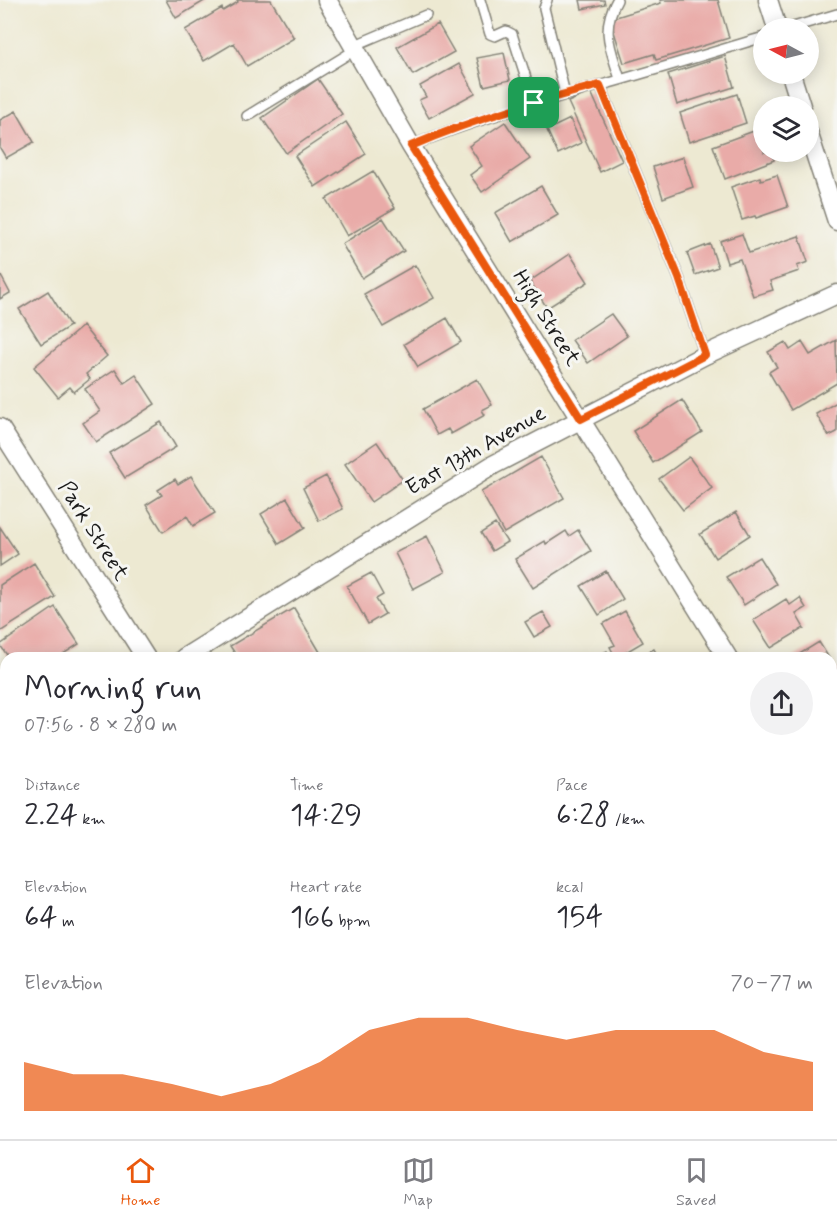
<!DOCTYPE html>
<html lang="en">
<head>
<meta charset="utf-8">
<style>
  :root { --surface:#fff; --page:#f2f2f3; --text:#2b2b33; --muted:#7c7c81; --line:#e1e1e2; --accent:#ea580c }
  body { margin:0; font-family:Mynerve,sans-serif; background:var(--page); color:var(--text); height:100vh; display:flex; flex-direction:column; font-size:22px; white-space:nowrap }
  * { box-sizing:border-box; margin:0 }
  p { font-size:20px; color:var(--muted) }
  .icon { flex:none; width:33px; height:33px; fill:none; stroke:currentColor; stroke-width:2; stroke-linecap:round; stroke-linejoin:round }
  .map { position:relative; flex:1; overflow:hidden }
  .panel { position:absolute; left:0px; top:652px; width:837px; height:488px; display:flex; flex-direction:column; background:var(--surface); border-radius:18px 18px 0 0; box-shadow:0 3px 15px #0003 }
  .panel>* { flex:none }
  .needle { width:39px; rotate:277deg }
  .controls { position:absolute; left:753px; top:18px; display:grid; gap:12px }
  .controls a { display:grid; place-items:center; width:66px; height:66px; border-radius:50%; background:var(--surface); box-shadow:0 3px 15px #0003; font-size:30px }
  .pin { position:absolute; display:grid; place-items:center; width:51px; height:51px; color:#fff; margin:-26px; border-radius:12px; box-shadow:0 3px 9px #0006 }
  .round { display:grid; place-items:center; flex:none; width:63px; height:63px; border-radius:32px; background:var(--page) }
  .headline { display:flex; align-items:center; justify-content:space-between; height:102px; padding:0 24px }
  h1 { font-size:33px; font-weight:600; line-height:45px }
  .stats { display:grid; grid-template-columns:repeat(3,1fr); gap:9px; height:102px; padding:6px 24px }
  .stats div { display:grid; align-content:center }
  .stats b { font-size:30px; font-weight:600 }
  .stats small { font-size:16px; font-weight:400 }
  .stats p { font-size:16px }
  .chart { height:168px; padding:12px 24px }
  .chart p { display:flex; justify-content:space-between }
  .chart svg { width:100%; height:108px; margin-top:6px; fill:var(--accent); opacity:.7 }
  .dock { display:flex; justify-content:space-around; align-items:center; height:84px; border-top:2px solid var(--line); background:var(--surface); font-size:16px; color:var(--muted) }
  .dock a { display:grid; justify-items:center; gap:3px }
  .dock .selected { color:var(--accent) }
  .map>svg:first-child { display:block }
  .building { fill:#e9aba8 }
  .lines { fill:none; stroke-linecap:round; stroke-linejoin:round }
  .service-casing { stroke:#848277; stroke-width:12 }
  .minor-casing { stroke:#848277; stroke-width:21 }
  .service { stroke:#fff; stroke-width:9 }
  .minor { stroke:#fff; stroke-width:18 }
  .route-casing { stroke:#fff; stroke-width:12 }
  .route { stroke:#ea580c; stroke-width:8 }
  .labels { text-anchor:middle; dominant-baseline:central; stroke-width:6; stroke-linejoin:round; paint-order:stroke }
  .street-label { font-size:22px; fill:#1c1c1c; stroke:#f6f6f2 }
</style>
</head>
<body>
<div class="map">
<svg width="837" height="1139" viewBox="0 0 837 1139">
  <rect width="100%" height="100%" fill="#f6f6f2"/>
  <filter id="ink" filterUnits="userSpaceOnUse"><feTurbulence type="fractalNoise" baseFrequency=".0167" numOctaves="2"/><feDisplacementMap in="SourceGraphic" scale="12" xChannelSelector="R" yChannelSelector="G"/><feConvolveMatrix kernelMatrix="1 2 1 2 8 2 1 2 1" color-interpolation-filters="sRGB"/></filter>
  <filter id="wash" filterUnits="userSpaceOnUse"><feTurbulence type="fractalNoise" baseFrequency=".008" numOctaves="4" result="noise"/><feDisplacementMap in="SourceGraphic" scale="24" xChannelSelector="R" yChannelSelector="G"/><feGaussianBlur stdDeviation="1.35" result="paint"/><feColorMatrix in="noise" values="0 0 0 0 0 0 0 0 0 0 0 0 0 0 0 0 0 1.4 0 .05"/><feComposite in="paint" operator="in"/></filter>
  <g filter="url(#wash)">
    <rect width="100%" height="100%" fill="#ede9d2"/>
    <g id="blocks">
      <path class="building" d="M166,0H206L176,18Z
        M237,0H271L294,38L247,66L234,43L204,61L185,30L222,8L223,11L238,2Z
        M580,0H604L605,4L582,9Z
        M660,0H718L729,38L656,60L654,54L624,63L610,19L661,3Z
        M438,24L454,52L413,75L397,47Z
        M504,53L510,80L484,86L477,58Z
        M725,56L734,87L677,105L668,74Z
        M459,64L475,93L429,118L419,100L426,97L420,86Z
        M318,79L342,114L286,153L262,118Z
        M591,92L622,161L600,172L568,102Z
        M737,94L746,123L689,142L680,113Z
        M16,111L34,142L6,158L0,148V120Z
        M570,119L581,143L558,154L547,130Z
        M346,122L366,154L315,187L295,156Z
        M505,122L530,159L482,192L470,175L482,166L469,146Z
        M762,128L764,133V152H771L774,160L725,179L713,146Z
        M683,157L693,187L663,198L653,167Z
        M373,171L395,208L347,236L326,199Z
        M777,175L788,207L756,218L755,216L742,220L731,187L760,177L761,180Z
        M541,186L558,215L512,242L495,213Z
        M383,218L404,251L362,278L342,244Z
        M742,234L749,253L799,236L808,262L797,266L799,271L770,281L773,290L753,296L740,259L727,263L720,241Z
        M710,244L718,267L695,275L687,253Z
        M570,254L588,282L547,308L530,281Z
        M415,265L434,298L383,327L364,294Z
        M0,274L10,293L0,299Z
        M48,291L70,326L41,344L19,309Z
        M611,314L627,336L588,363L572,340Z
        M447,318L461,342L418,367L404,344Z
        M83,326L107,356L86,374L90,379L74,392L70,387L58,397L34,367Z
        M836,340L837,383L791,410L769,372L777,367L768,352L785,342L790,350L802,342L810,355Z
        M115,369L124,383L136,375L155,404L96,442L83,423L100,411L85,389Z
        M477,379L492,405L482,410L485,415L451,434L448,429L437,435L423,409Z
        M682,400L702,432L653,463L633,431Z
        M837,402V432L829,436L816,414Z
        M161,422L176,447L125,478L109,453Z
        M377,442L403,480L371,502L345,464Z
        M541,457L564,498L504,533L481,492Z
        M689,457L712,488L683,510L659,479Z
        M191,476L215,513L193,526L187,516L163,532L146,505L162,495L158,490L175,479L178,484Z
        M326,476L343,509L319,521L303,488Z
        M287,498L305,528L279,544L261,514Z
        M736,512L750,535L715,558L700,534Z
        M495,524L507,542L492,551L481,533Z
        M0,527L18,554L0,566Z
        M578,530L591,551L533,588L515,559L545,541L546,544L566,531L569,536Z
        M427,536L445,572L413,589L395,553Z
        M759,557L776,584L744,605L726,577Z
        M34,563L55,597L0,632V585Z
        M606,571L623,599L599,615L581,586Z
        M371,573L383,595L376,599L385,614L368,624L347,586Z
        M800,598L806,608L796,614L804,628L771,648L753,620L786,599L790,605Z
        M55,607L79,644L57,658H9L0,645Z
        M294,608L320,652L308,658H238L230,646Z
        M625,611L643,642L616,658L610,647L615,645L603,624Z
        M543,612L552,627L534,637L525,622Z
        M819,642L829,658H793Z
        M654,649L659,658H636Z
        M607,651L611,658H593Z
        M831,662L837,671V679L831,682Z
        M0,720L6,729L0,734Z
        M837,721V754L831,744V725Z
        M5,854L6,908L0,912V857Z
        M837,948V994L831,997V952Z
        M837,1025V1051L831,1040V1028Z
        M353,1134H364L366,1138L375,1134L379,1139H345Z
        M548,1134H582L585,1139H540Z"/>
    </g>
  </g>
  <g filter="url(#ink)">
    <use href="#blocks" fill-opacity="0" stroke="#848277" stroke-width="1.5"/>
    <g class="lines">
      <defs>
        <path id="service" d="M480,0L490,34L495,36L506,31L512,34L534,103
          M547,0L544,8L565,94
          M617,0C600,30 611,49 620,79
          M790,28L837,14
          M353,46L426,15
          M600,85L679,278L705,355
          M247,116L355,50
          M411,146C473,120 537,103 602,85C656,70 710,53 764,37
          M831,704L837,701"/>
        <path id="minor" d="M327,0L411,146L728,658
          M768,0L777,28
          M791,74L801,106
          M808,132L837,221
          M0,428L146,658
          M184,658L493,465L705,355L837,294
          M0,784L6,779
          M831,828L837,838
          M446,1134L449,1139"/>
      </defs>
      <use href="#service" class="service-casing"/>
      <use href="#minor" class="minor-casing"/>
      <use href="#service" class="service"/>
      <use href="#minor" class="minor"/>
    </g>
  </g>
  <g class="lines" filter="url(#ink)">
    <defs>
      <path id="route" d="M600,85L679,278L705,355L581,419L411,146C471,120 536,101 600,85Z"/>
    </defs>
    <use href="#route" class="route-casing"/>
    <use href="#route" class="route"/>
  </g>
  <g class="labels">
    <g class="street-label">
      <text transform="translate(546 318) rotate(58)">High Street</text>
      <text transform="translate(476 451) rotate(-30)">East 13th Avenue</text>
      <text transform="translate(93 531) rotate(58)">Park Street</text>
    </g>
  </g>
</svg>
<div class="controls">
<a><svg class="needle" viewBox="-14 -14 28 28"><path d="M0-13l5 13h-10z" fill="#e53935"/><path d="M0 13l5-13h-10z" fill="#7c7c81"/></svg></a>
<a><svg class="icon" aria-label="layers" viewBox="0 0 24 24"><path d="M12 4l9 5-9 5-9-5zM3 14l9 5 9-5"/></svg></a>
</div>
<div class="pin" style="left:534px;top:103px;background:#1e9e55"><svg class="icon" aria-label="arrive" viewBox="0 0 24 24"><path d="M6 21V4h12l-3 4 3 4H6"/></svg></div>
<section class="panel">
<div class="headline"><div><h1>Morning run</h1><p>07:56 · 8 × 280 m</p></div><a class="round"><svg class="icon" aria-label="share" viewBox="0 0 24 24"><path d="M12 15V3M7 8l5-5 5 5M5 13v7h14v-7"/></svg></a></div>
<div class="stats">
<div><p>Distance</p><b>2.24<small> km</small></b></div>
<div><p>Time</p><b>14:29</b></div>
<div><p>Pace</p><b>6:28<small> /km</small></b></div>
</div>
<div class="stats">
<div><p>Elevation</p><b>64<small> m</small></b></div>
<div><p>Heart rate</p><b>166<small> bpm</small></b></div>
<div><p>kcal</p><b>154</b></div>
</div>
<div class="chart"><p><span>Elevation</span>70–77 m</p>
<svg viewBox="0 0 160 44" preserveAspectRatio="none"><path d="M0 44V24L10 29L20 29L30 33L40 38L50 33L60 24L70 11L80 6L90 6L100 11L110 15L120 11L130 11L140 11L150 20L160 24V44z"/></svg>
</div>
</section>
</div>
<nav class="dock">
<a class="selected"><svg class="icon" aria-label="home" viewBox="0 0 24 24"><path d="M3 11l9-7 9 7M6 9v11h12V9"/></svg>Home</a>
<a><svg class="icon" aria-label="map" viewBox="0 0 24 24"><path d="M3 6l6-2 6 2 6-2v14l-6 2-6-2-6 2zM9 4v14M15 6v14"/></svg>Map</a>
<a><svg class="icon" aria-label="saved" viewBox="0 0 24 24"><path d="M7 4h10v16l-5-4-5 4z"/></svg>Saved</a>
</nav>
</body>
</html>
